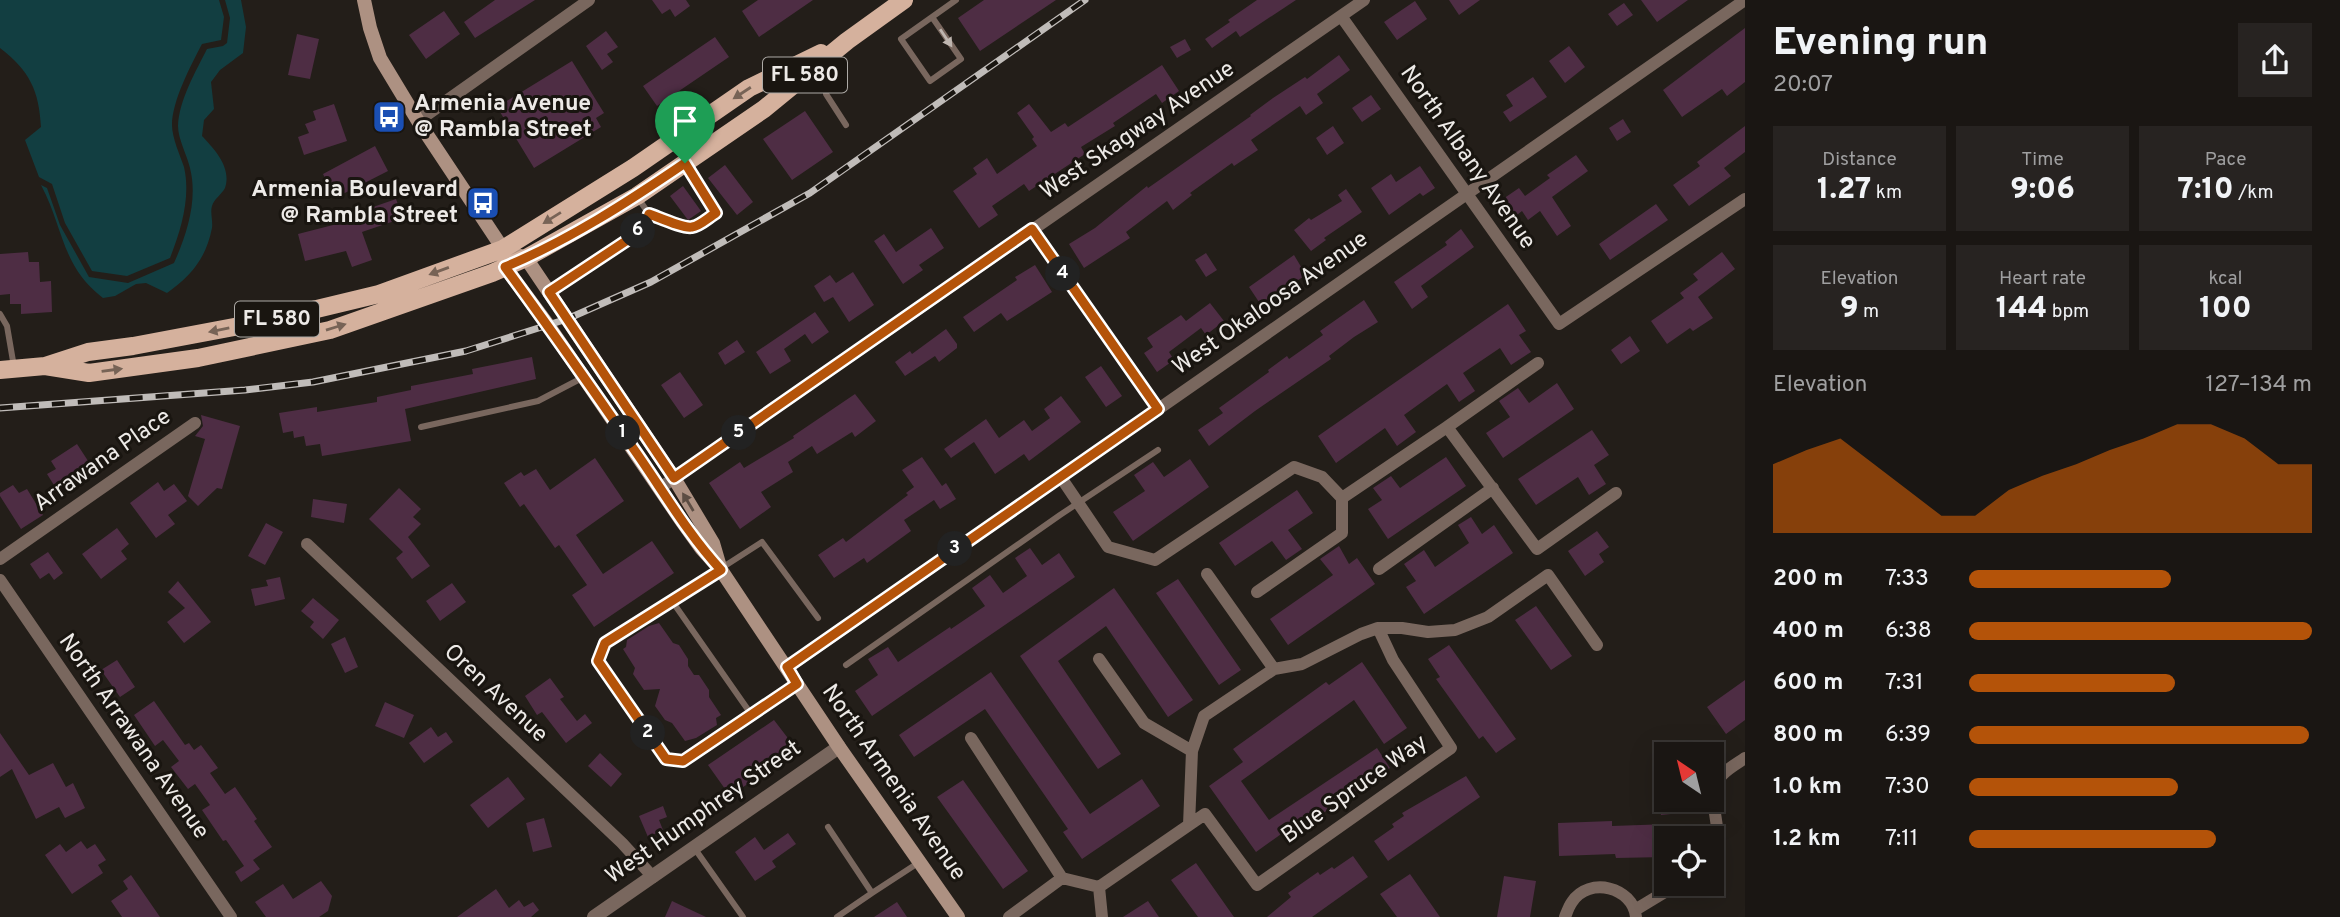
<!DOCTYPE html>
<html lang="en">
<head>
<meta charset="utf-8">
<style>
  :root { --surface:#1a1613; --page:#272321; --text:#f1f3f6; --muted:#9f9fa0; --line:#383533; --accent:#b45309 }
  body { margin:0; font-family:Overpass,sans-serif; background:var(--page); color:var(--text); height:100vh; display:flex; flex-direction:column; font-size:26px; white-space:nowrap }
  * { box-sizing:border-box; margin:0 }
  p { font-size:23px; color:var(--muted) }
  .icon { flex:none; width:38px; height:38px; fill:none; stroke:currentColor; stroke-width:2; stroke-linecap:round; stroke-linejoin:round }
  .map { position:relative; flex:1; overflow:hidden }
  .sheet { display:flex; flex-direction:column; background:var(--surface); width:595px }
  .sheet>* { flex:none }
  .needle { width:46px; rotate:325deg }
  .controls { position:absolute; left:1654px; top:742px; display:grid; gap:14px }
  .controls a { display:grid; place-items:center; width:70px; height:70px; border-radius:0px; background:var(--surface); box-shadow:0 7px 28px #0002,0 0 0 2px var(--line); font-size:35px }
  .pin { position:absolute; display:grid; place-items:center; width:60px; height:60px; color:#fff; margin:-72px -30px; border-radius:50% 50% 50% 0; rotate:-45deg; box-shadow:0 0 7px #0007 }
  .pin .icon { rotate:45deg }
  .km { position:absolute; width:35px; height:35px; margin:-18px; border-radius:50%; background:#222; color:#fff; font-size:19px; line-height:35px; text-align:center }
  .round { display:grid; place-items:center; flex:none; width:74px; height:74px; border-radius:0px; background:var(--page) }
  .summary { display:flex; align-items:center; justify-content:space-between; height:119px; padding:0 28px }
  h1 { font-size:38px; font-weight:800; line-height:52px }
  .figures { display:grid; grid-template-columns:repeat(3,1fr); gap:10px; height:119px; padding:7px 28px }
  .figures div { display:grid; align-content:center; border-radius:0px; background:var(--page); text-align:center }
  .figures b { font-size:30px; font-weight:800 }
  .figures small { font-size:19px; font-weight:400 }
  .figures p { font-size:19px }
  .chart { height:196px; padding:14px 28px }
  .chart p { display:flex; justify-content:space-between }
  .chart svg { width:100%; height:126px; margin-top:7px; fill:var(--accent); opacity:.7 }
  ul { padding:0 28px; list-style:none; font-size:23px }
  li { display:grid; grid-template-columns:112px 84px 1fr; align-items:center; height:52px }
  li i { height:18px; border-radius:9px; background:var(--accent) }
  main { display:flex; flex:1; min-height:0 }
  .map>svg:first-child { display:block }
  .water { fill:#123e41 }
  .building { fill:#4e2d44 }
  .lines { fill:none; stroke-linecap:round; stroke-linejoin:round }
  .service { stroke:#79675e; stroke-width:6 }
  .minor { stroke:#79675e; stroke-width:12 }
  .tertiary { stroke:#79675e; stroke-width:14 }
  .secondary { stroke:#ad9182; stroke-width:14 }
  .primary { stroke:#d5b19d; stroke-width:18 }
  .rail-casing { stroke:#c0bcb9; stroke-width:7 }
  .rail { stroke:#191510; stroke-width:4.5; stroke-dasharray:13; stroke-linecap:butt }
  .oneway { fill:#bfb6b0 }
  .oneway2 { fill:#776356 }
  .oneway3 { fill:#5c4d43 }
  .route-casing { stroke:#fff; stroke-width:14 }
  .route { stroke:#b45309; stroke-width:9 }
  .labels { text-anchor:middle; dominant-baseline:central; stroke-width:6; stroke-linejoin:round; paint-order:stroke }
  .shield { fill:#191510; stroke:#adaaa6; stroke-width:2 }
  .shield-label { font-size:21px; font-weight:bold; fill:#edeae7 }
  .poi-label { font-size:23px; font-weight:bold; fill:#edeae7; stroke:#191510; text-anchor:start }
  .street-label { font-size:23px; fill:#edeae7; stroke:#191510 }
</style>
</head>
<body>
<main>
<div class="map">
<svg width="1745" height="917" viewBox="0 0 1745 917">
  <rect width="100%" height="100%" fill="#231e19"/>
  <path class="water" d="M0,0H219L224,17L221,40L202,44C191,65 172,101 172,125C172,138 180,155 184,167C191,197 181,230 170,258L127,276L92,271L65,223L52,184L39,177L25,140L41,127C39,91 30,71 0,48Z
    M225,0H241L246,27L243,53L220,70L211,82L214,109L204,120L202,136C214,149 232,167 225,188C222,194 214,199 212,206C210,212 213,221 212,228C206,258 192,275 167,293L146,283L136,284L115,296L103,298C61,266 64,228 41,185L47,188L60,225L89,277L128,283L174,263C187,234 198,200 190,168C187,155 178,139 178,126C179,100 196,71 207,49L223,46L227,43L230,18Z"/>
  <path class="building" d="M495,0H535L475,38L464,22Z
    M652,0H686L690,6L675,17L670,9L662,14Z
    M758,0H813L759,37L742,11Z
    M984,0H1056L980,51L958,18Z
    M1257,0H1296L1240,37L1236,31L1212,48L1205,39L1230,22L1228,20Z
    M1449,0H1480L1459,15Z
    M1641,0H1688L1657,22Z
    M1415,1L1427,19L1397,40L1384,22Z
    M1624,3L1633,15L1617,26L1608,14Z
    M444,11L460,34L426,59L409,35Z
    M1745,28V82L1727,96L1722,89L1682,117L1663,90Z
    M606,31L618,47L607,54L613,62L602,70L586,46Z
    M297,34L319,39L310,79L288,75Z
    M715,37L729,57L657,106L643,86Z
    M1185,39L1191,50L1177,58L1170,47Z
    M1569,46L1585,67L1565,83L1549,61Z
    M1339,55L1350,70L1317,94L1323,103L1306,115L1300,106L1251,140L1258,150L1234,166L1232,163L1190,193L1192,195L1173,210L1167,201L1126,232L1130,238L1084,268L1069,244L1095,228L1147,186L1148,188L1251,116L1250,115L1273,98L1305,77L1307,79Z
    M572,61L604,113L596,118L601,127L534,168L497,107Z
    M1162,65L1179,91L1162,103L1156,94L1113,123L1115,126L1081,147L1085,154L1029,191L1024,184L992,206L998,215L979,228L953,191L977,174L973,168L987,158L997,174L1037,146L1032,139L1034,137L1017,113L1029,104L1051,132L1065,123L1068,127Z
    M1533,77L1547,97L1510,122L1503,112L1513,106L1506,95Z
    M1371,95L1381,109L1362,122L1352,108Z
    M334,104L347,141L304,155L298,137L309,133L305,124L316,120L313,111Z
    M805,111L833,152L792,180L763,139Z
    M1623,119L1631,132L1617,141L1609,128Z
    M1333,126L1344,143L1327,155L1316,138Z
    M1745,126V152L1724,168L1731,176L1689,206L1673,185L1700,166L1697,162Z
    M375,146L388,171L335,198L323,174Z
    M1576,155L1588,171L1552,197L1571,226L1557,236L1540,211L1528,220L1522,211L1513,218L1500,201L1519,188L1525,196L1550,178L1547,175Z
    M725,165L753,202L737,215L708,178Z
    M1420,166L1435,188L1423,196L1420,193L1389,215L1371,188L1391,174L1396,182Z
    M683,186L701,211L688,220L670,196Z
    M1346,189L1362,212L1324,238L1326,240L1311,251L1294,230L1309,218L1311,220L1342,201L1338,195Z
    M396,199L403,218L362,232L372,260L352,267L346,251L305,261L298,234L337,224L336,220Z
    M1656,204L1668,220L1610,260L1599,244Z
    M931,228L944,248L919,265L923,270L903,284L874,241L884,234L896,252Z
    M1461,229L1474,247L1421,286L1428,297L1412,309L1394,282L1447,245L1445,242Z
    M28,252L29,262H39L40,282L51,281L52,312L21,314V304H10V294L0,295V254Z
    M1722,252L1735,269L1698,297L1713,318L1693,331L1690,328L1667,344L1651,321L1684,298L1680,293L1698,280L1693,274Z
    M1206,253L1217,270L1206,277L1195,260Z
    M1294,255L1306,275L1281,291L1283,294L1263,308L1249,287Z
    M1035,265L1052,292L1007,321L1001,313L974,332L963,317L1017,280L1015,277Z
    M853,272L874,305L849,322L833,297L824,302L814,286L830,275L836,283Z
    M1364,300L1378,322L1354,337L1329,356L1331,359L1255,411L1209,446L1198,430L1223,413L1219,408L1269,372L1268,370L1287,356L1289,359L1323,335L1320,331Z
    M1210,303L1224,321L1206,335L1201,328L1169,352L1174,360L1157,372L1144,353L1153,347L1147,338L1181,315L1186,321Z
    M1508,304L1526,331L1519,335L1531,352L1511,365L1500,348L1463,373L1475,391L1459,402L1447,384L1404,415L1416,432L1397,446L1385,428L1336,463L1318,436Z
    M815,312L829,332L812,344L805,334L784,349L791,361L770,374L756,352Z
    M946,329L957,344V348L939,362L935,356L905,376L895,362L910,351L912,354Z
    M1630,336L1640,351L1621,364L1611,350Z
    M737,340L745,352L725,365L718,353Z
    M532,357L536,379L405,409L411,441L322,456L320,444L306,446L304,436L294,438L293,431L283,433L279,413L317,407V412L377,402V397L411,390V386L473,374L472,369Z
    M1101,366L1122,396L1106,407L1085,377Z
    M680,372L703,405L684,418L661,385Z
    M1557,383L1574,409L1503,458L1486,433L1510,417L1499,401L1518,388L1529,403Z
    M855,394L876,421L855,437L852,432L817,454L812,446L788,462L793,472L761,492L771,507L740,529L709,483L740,462L744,468L794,438L793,436Z
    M1061,396L1081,422L1029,461L1024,454L995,474L974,442L951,458L944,449L986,419L999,438L1024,420L1032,431L1050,418L1044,409Z
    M201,415L240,426L222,489L217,488L198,506L188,496L205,439L195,436L203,426Z
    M1592,430L1609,455L1594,465L1606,484L1589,495L1578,477L1536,505L1518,479Z
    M77,444L92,467L57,490L47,474L56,469L51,461Z
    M922,457L942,486L946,483L956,499L940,509L934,500L904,520L911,531L867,563L864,558L834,578L818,555L843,538L846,542L908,495L906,493L914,487L902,470Z
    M1446,457L1466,486L1388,539L1368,509L1382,500L1373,488L1391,476L1400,488Z
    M595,458L624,501L576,535L603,574L652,541L674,573L594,627L572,595L587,585L559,545L555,548L524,504L520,507L504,483L521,472L524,476L536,469L550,490Z
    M1190,459L1209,487L1133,541L1113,512L1145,491L1134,475L1153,462L1164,477Z
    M158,482L164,491L174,484L187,501L168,515L175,524L156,538L130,503Z
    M13,485L19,493L27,489L43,515L21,529L0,496V493Z
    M399,488L421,509L413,517L421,524L408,537L430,566L412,579L396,558L403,552L369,519Z
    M1297,490L1313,513L1288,530L1302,549L1286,560L1272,541L1235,566L1219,543Z
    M313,499L347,504L344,523L311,517Z
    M1471,517L1482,534L1494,525L1513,553L1424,614L1406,587L1416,581L1404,564L1424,550L1435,567L1469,543L1458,525Z
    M266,523L283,532L265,565L248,556Z
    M117,528L129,544L121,551L127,559L101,579L82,554Z
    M1597,531L1609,547L1599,554L1604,562L1585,576L1568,551Z
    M1339,546L1349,564L1357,558L1375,584L1288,645L1270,619L1333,575L1320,559Z
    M1030,548L1042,565L1059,553L1075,577L872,716L855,691L878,675L868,659L888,647L898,662L950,627L951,629L985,606L972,588L990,575L1003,593L1027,576L1015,558Z
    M48,552L63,573L54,580L49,573L40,579L30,564Z
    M280,577L285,599L255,606L251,589L268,586L266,580Z
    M1178,579L1241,670L1219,685L1156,593Z
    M178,581L211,622L184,643L167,622L185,608L168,592Z
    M452,583L466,602L440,621L426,601Z
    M1114,588L1193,700L1168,717L1106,626L1058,661L1121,754L1098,769L1020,656Z
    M313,598L339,620L323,639L310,627L314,622L301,611Z
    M1536,606L1572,656L1551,670L1515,620Z
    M659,623L673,643L679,645L688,659V666L694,675H699L709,690V697L721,715L716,718L717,725L696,738L685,741L672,723L665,720L655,706L660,689L644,690L633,674L635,668L623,649L626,647L627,640L649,626Z
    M345,637L358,667L345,673L331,644Z
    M1449,645L1516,739L1496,753L1483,736L1479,739L1436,679L1440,677L1428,659Z
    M117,660L135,687L120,697L101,670Z
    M1362,662L1407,728L1384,744L1354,700L1241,781L1269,820L1377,748L1390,768L1295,832L1291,827L1256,852L1209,786L1243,762L1233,749L1326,682L1329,685Z
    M991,672L1090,814L1142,779L1160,806L1082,859L1063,832L1068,829L985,709L914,757L899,735Z
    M550,678L564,697L560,699L577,721L585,714L592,723L566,743L542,712L537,715L525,696Z
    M1745,680V720L1726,734L1707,707Z
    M154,701L185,745L189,743L194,750L201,745L218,768L210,773L225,794L235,787L257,819L254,821L272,847L253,860L260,869L241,882L235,872L244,866L226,840L223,841L202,810L210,805L195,784L188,789L171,767L179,761L163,740L155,746L134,715Z
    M385,702L414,715L404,738L375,726Z
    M774,720L797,750L730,796L708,765Z
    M431,727L438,737L446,732L453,742L424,763L409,743Z
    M0,733L29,775L53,763L66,787L73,783L85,808L65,818L59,807L36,819L12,769L0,777Z
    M600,753L622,774L611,787L588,766Z
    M1466,776L1480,797L1388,861L1374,841L1394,827L1392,824L1404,816L1402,813Z
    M508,777L525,799L488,828L470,805Z
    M963,780L1028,871L1003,889L937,797Z
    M1659,800H1689L1691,812L1661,815Z
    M663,806L667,817L659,820L663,830L648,837L639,816Z
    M544,818L552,847L533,852L526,823Z
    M1612,821V826L1669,824L1666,857L1616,858L1615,854L1559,856L1558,823Z
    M788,833L796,844L772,861L776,867L755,881L735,852L755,837L764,850Z
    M81,841L87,849L95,844L106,860L98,865L103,873L72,894L45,855L60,844L66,852Z
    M1353,856L1368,877L1312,917H1267L1291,897L1288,893L1318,872L1320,875L1332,867L1334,869Z
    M1196,863L1234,917H1198L1171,880Z
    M1410,874L1440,917H1397L1380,894Z
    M131,875L160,917H122L111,901L128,889L123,881Z
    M1504,876L1536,881L1530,917H1497Z
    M321,881L332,896L328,911L319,917H266L255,902L283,884L293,899Z
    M496,889L509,908L519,900L524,907L533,902L539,910L531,917H457Z
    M672,901L706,917H665Z
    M1148,901L1159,917H1123Z
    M897,902L907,917H874Z"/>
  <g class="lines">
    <path class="service" d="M932,17L961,59L930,81L901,39L956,0
      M820,65L827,78L826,94L846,125
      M649,214C658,217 684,229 692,227C700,226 709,217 716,213L686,164
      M549,292L632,237L645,225L649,214L638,198
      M0,314L7,326L14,367
      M421,427L538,401L582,378
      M672,601L751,714
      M846,665L1060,515L1158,450
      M796,685L683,760L666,759L598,661L605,643L762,542L818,618
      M828,827L872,893L918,863
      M695,849L743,917
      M837,917L872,893"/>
    <path class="minor" d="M1341,16L1559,324L1745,199
      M418,121L589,0
      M1032,229L1158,409
      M1447,427L1538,363
      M1060,476L1108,547L1155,560L1294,467L1322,477L1342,498L1447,427L1537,549L1616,493
      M660,488L1364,0
      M307,544L622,843L653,877
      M0,559L195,423
      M1379,569L1493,488
      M1207,574L1274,669
      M0,580L231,917
      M1257,592L1342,533V498
      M1099,659L1144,723L1192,751
      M787,668L1745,0
      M971,738L1062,878
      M1189,825L1205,814L1257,885L1451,748L1393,660L1378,628
      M1712,862C1727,834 1707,808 1716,784C1721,772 1735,765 1745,758
      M1099,887L1102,917
      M1635,910L1678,884
      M1009,917L1062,878L1099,887L1189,825L1192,751L1204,716L1274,669L1302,664L1361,634L1378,628H1402L1428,632L1455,630L1488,617L1548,575L1597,645
      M1565,917C1567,912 1569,906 1572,902C1589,876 1633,887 1636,917"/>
    <path class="tertiary" d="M594,917L839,747"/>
    <path class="secondary" d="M364,0L370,28L380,58L418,121L503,249L505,267L548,325L681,520L701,548L721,570L839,747L958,917
      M517,255L526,258L674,478L713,543L720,567"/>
    <path class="primary" d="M45,366L89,373L198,358L330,330L492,273L526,258L637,196L764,109L847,41L904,0
      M0,370L45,366L88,352L133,346L271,320L379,294L503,249L633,168L749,88L821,53"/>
    <defs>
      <path id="rail" d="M0,408L245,390L313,382L466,351L567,319L651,282L810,193L1085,0"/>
    </defs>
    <use href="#rail" class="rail-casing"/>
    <use href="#rail" class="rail"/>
  </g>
  <defs><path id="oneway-solid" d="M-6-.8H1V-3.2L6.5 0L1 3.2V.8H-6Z" transform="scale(1.75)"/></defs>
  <use class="oneway" href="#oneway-solid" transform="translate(946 38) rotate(56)"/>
  <g class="oneway2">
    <use href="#oneway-solid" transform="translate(742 93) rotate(147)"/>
    <use href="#oneway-solid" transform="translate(552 218) rotate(148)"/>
    <use href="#oneway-solid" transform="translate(439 271) rotate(160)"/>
    <use href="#oneway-solid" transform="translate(336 327) rotate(-17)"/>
    <use href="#oneway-solid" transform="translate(219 330) rotate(169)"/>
    <use href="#oneway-solid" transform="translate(112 370) rotate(-8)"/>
  </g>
  <use class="oneway3" href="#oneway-solid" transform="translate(688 502) rotate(-121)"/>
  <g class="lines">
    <defs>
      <path id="route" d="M685,163L716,213C709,217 700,226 692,227C684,229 658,217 649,214L645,225L632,237L549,292L674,478L1032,229L1158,409L787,667L797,684L683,761L666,759L598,661L605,643L721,570C686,532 662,489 633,448C591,387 549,327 505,267C569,240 628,202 685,163Z"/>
    </defs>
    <use href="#route" class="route-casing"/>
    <use href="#route" class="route"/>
  </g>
  <defs>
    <symbol id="bus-square" viewBox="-11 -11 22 22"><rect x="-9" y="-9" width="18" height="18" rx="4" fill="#1a4fb4" stroke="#191510"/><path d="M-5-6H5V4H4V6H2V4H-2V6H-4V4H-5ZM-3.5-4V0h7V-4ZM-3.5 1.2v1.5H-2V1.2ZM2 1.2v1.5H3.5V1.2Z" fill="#fff"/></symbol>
  </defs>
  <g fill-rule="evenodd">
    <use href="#bus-square" x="370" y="98" width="38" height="38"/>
    <use href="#bus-square" x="464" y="184" width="38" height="38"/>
  </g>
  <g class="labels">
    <g class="shield">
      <rect x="763" y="57.5" width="84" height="35" rx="5"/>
      <rect x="235" y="301.5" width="84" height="35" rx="5"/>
    </g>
    <g class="shield-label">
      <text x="805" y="75">FL 580</text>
      <text x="277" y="319">FL 580</text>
    </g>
    <g class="poi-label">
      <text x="414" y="104">Armenia Avenue<tspan x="414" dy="26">@ Rambla Street</tspan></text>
      <text x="458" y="190" text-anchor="end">Armenia Boulevard<tspan x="458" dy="26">@ Rambla Street</tspan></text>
    </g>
    <g class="street-label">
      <text transform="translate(1138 131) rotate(-34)">West Skagway Avenue</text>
      <text transform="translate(1467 158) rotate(55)">North Albany Avenue</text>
      <text transform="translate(1271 304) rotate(-35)">West Okaloosa Avenue</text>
      <text transform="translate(103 461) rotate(-35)">Arrawana Place</text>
      <text transform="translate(495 694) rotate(43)">Oren Avenue</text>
      <text transform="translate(133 737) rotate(55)">North Arrawana Avenue</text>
      <text transform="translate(893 783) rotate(55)">North Armenia Avenue</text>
      <text transform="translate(1355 790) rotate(-35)">Blue Spruce Way</text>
      <text transform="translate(704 813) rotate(-35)">West Humphrey Street</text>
    </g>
  </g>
</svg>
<div class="controls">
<a><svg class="needle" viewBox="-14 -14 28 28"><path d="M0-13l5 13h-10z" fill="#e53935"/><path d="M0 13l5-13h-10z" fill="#9f9fa0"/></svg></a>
<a><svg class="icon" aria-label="locate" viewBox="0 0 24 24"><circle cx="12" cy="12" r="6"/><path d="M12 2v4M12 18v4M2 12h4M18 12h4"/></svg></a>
</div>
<div class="pin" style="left:685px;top:163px;background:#1e9e55"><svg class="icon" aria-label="arrive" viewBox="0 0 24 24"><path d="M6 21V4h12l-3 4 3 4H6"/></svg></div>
<b class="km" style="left:623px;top:433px">1</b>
<b class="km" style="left:648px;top:733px">2</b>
<b class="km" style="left:955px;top:549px">3</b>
<b class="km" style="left:1063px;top:274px">4</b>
<b class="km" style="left:739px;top:433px">5</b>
<b class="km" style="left:638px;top:231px">6</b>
</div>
<section class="sheet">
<div class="summary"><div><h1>Evening run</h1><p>20:07</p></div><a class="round"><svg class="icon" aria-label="share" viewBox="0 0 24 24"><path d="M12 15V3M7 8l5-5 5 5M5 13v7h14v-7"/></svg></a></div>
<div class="figures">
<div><p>Distance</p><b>1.27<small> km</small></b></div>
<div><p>Time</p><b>9:06</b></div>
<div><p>Pace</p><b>7:10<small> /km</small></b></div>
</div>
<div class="figures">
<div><p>Elevation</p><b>9<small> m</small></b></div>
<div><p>Heart rate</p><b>144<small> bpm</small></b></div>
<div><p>kcal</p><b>100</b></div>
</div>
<div class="chart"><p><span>Elevation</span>127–134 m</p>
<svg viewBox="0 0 160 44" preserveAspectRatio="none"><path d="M0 44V20L10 15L20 11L30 20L40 29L50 38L60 38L70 29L80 24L90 20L100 15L110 11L120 6L130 6L140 11L150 20L160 20V44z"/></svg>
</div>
<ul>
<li><b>200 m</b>7:33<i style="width:59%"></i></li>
<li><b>400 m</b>6:38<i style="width:100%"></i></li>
<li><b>600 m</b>7:31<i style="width:60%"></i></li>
<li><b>800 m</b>6:39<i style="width:99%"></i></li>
<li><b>1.0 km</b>7:30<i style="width:61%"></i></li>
<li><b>1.2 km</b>7:11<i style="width:72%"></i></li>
</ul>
</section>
</main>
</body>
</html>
